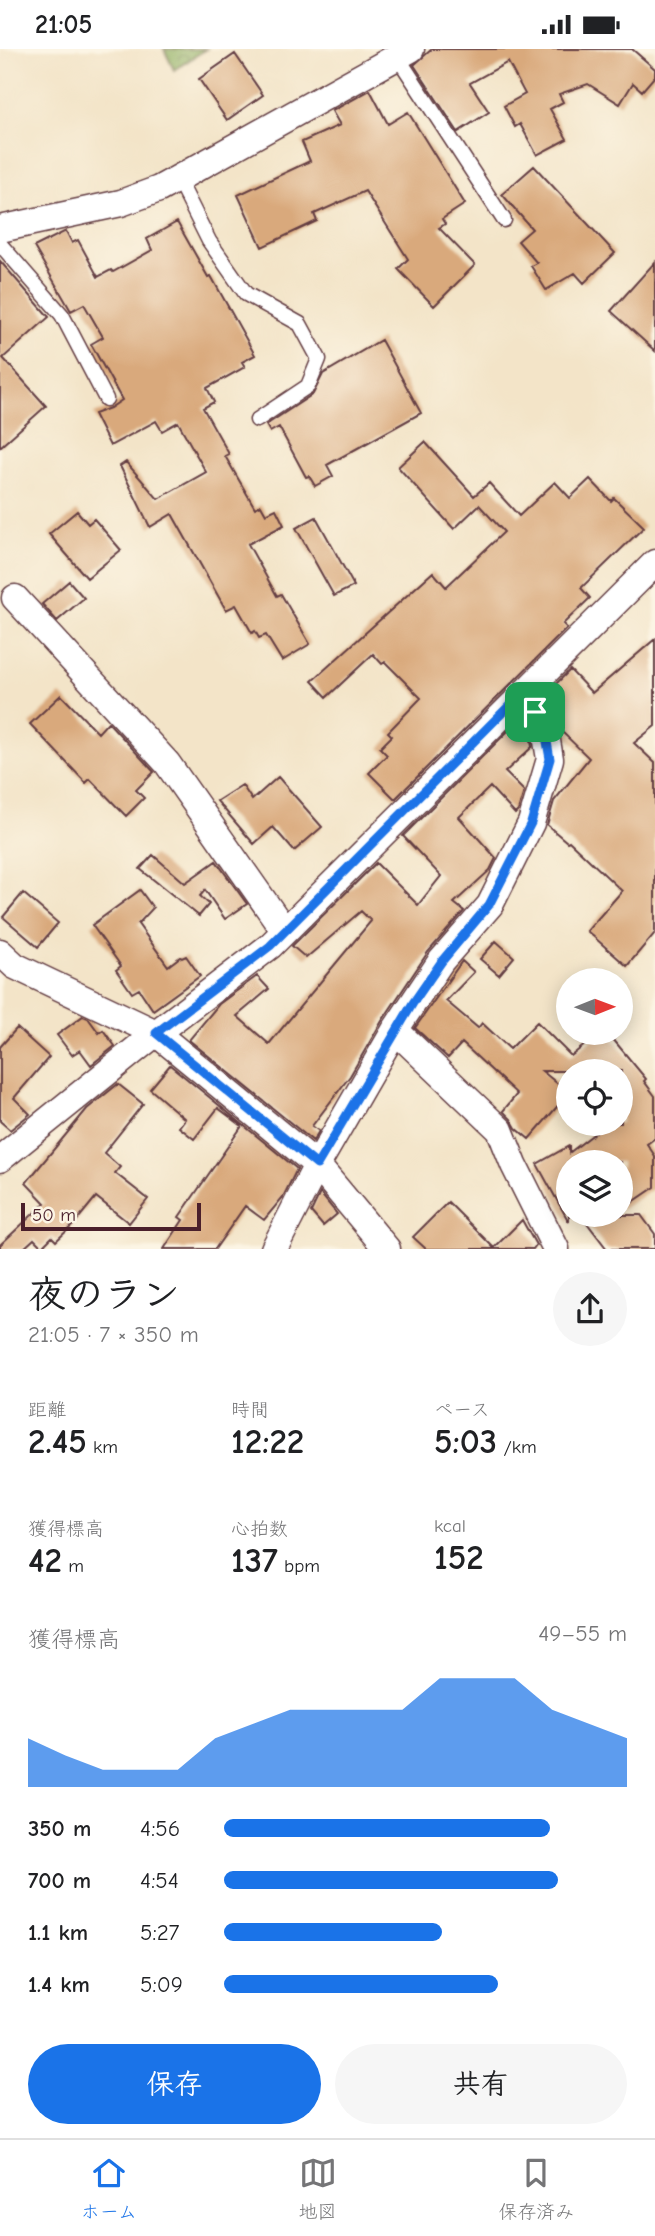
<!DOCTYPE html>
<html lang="ja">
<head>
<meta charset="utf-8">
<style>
  :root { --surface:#fff; --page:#f6f6f6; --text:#202124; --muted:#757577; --line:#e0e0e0; --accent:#1a73e8 }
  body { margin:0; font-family:"Comic Neue","Klee One",sans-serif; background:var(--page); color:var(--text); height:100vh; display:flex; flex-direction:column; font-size:26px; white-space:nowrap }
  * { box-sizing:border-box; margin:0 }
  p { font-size:23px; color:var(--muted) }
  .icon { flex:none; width:38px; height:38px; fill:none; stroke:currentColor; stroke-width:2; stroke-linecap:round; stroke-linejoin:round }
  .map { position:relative; height:1200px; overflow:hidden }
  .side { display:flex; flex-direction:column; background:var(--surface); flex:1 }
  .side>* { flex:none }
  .needle { width:46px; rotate:89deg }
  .tools { position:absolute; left:556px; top:919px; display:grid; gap:14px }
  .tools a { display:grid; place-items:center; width:77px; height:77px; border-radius:50%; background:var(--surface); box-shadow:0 4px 18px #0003; font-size:35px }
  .scale { position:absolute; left:21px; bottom:18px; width:180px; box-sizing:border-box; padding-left:7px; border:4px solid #4a1f2b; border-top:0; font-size:19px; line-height:24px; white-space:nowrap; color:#4a1f2b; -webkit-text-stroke:5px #fcf5e5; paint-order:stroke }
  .pin { position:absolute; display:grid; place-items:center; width:60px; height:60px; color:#fff; margin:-30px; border-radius:14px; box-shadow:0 4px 10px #0006 }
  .round { display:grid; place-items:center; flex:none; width:74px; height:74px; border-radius:37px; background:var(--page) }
  .summary { display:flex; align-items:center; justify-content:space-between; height:119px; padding:0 28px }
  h1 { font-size:38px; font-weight:700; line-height:52px }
  .figures { display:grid; grid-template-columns:repeat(3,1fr); gap:10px; height:119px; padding:7px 28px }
  .figures div { display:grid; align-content:center }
  .figures b { font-size:35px; font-weight:700 }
  .figures small { font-size:19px; font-weight:400 }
  .figures p { font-size:19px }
  .chart { height:196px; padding:14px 28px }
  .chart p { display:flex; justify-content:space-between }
  .chart svg { width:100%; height:126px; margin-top:7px; fill:var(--accent); opacity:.7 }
  .button { display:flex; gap:14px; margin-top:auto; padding:14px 28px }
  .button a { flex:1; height:80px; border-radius:42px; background:var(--accent); color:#fff; font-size:28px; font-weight:700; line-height:80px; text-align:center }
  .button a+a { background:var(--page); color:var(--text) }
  ul { padding:0 28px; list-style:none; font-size:23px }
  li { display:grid; grid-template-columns:112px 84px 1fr; align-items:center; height:52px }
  li i { height:18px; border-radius:9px; background:var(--accent) }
  .status { display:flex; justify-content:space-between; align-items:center; height:49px; padding:0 35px; background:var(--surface); direction:ltr }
  .status svg { height:19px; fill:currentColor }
  .dock { display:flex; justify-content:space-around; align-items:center; height:98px; border-top:2px solid var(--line); background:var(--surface); font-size:19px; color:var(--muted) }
  .dock a { display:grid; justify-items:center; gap:4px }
  .dock .current { color:var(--accent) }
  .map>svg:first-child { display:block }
  .forest { fill:url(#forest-crowns); stroke:#6e6847; stroke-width:2 }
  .building { fill:#d9a97b }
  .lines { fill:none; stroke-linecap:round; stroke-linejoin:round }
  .service-casing { stroke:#633d43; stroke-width:17 }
  .minor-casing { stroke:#633d43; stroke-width:29 }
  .service { stroke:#fff; stroke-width:14 }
  .minor { stroke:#fff; stroke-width:26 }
  .route-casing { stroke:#fff; stroke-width:14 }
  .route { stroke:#1a73e8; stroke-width:9 }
</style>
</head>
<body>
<div class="status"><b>21:05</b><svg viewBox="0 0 49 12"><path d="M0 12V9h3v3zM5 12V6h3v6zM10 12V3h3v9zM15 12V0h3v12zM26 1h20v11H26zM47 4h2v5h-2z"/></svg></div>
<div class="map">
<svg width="655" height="1200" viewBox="0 0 655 1200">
  <defs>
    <pattern id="forest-crowns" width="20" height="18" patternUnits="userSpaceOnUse" patternTransform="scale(1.75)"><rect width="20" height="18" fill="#91b063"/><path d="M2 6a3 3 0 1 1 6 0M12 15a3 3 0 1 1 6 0" fill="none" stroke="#788f52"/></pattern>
  </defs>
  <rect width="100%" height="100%" fill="#fcf5e5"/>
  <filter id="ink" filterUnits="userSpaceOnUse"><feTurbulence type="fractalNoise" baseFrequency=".0143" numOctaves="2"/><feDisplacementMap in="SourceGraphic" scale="14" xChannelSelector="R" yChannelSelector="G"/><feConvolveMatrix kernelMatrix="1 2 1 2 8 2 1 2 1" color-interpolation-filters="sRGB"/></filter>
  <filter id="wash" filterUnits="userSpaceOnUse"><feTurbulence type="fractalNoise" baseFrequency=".00686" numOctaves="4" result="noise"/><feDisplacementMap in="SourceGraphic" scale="28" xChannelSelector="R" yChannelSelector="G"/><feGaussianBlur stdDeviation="1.57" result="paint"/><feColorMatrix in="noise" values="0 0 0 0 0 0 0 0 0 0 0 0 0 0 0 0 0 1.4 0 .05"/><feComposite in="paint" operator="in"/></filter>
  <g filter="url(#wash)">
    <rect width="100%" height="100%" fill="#f3e4c8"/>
    <path class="forest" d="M164,0H206L174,21Z"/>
    <g id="blocks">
      <path class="building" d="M432,0H632L655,20V27L642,42L633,34L620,55L588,35L559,45L563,53L550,60L567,90L537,106L520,75L515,78L504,57L525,45L508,13L470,34L489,63L458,83L414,16Z
        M235,5L263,46L227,71L199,30Z
        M370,41L388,75L408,63L465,155L442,170L445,175L439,179L475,216L434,257L398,220L408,210L365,142L314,165L317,172L262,198L238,146L310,112L302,93L340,76L332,62Z
        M534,117L615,204L584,234L575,224L546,241L531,217L537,214L518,192L532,180L502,145Z
        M177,173L208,228L211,227L255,306L242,313L245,318L207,339L214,353L203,359L229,405L225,407L255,459L261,456L266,465L276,460L284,476L248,495L277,547L281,545L310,595L282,612L266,586L259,589L255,582L252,584L236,556L226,561L172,465L150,478L120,417L126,413L158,450L206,423L178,373L162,382L156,372L110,397L94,365L110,359L122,351L91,295L103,288L84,255L71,262L34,198L66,182L72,194L78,191L98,228L111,221L113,223L152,201L147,190Z
        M0,212L49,268L3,309L46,357L0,398Z
        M655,213V302L611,262Z
        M381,291L421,364L327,416L333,427L315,437L309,427L306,428L279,378L270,383L266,376L313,345L323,325Z
        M425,393L474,447L489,434L519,467L555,433L570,449L590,430L611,452L614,449L644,478L581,539L590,549L563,575L567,579L395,750L369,724L387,706L380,699L392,687L388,683L421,649L385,613L382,615L373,605L327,648L312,632L433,523L446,538L504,483L479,456L454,480L398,418Z
        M77,462L88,475L94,470L121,501L87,529L49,485Z
        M316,468L354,537L334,547L296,479Z
        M69,532L84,549L57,572L42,555Z
        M655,590V677L634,694L655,714V884L627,917L587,882L622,842L569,792L567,793L547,776L554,752L589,709L561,682L549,656L543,648L570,621L592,644Z
        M61,646L98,684L108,673L154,723L136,741L144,749L126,767L90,730L86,734L30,675Z
        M520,670L531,691L532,698L505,723L524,742L518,762L515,765L490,738L459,768L496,809L490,821L454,854L464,862L428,903L382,972L350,1027L312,1077L319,1082L313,1092L189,991L219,955L257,927L269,940L237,967L269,995L371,872L361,862L306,909L292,897L376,814L418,856L441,827L403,787Z
        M278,728L322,778L294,802L273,778L254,795L217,752L242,736L252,751Z
        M153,806L185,834L216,812L247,855L225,870L205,841L200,847L209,855L199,867L140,820Z
        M140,841L153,859L138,875L168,917L180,908L182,909L186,907L200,927L153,961L139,940L132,944L116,921L121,917L92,876Z
        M23,844L58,874L38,898L3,868Z
        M496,892L514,908L499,926L480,910Z
        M462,912L474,923L446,952L478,979L482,974L510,1000L537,973L571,1007L600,984H608L646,1030L644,1032L655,1047V1089L647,1095L655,1107V1138L621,1161V1113H569V1173L537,1115L569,1097V1104L608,1074H621V1022H542L569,1044L529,1090L516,1079L511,1070L503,1062L517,1045L462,994L448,1009L415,979Z
        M83,967L88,969L99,984L103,981L115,997L91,1016L80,1001L72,1006L57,986Z
        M17,979L49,1008L14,1049L30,1065L10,1081L0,1072V998Z
        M170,1016L297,1120L283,1148L264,1171L245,1157L215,1200H164L183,1171L179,1168L242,1077L218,1059L194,1090L179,1078L185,1070L150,1040Z
        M118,1035L143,1055L104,1104L120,1118L115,1124L148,1150L129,1174L96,1148L74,1175L56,1192L52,1188L42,1198L34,1190L23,1200H0V1196L45,1154L26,1134L87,1060Z
        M320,1144L337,1165L323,1177L311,1163Z
        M448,1153L494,1199L522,1171L536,1196L533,1200H426L413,1188Z
        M581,1166H641L655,1185V1200H607Z"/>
    </g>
  </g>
  <g filter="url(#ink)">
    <use href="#blocks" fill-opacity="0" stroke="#633d43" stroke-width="2"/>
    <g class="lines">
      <defs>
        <path id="service" d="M397,7L504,171
          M178,130L209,192L246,245L300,275L319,310L308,337L257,371
          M0,195L62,266L106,350"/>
        <path id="minor" d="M0,180L121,154L159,140L411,0
          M15,549L167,714L284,881
          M0,903L15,917L156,984L317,1116L387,1200
          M395,981L500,1081L514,1116L556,1200
          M0,1110L156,984L270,897L655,514
          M274,1200L317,1116L395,981L441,912L490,856L531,774L550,710L546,686L535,663L520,646"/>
      </defs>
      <use href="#service" class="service-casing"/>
      <use href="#minor" class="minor-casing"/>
      <use href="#service" class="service"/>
      <use href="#minor" class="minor"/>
    </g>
  </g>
  <g class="lines" filter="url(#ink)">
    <defs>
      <path id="route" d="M520,646L535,663L546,687L550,710L531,774L489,856L442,912L413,954L317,1116L156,984L270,897Z"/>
    </defs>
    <use href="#route" class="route-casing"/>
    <use href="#route" class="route"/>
  </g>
</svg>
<div class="tools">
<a><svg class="needle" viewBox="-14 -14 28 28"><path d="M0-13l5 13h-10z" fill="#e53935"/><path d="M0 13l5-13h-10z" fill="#757577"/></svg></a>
<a><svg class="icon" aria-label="locate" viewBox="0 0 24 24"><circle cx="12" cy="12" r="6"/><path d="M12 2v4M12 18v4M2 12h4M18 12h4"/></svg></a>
<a><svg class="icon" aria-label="layers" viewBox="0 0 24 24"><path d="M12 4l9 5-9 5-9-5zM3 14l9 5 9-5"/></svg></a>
</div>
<div class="scale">50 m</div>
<div class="pin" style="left:535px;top:663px;background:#1e9e55"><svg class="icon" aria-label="arrive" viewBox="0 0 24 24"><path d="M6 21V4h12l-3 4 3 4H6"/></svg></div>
</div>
<section class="side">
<div class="summary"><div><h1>夜のラン</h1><p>21:05 · 7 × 350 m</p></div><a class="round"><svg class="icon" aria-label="share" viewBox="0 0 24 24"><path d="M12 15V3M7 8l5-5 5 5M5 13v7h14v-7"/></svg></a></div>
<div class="figures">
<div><p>距離</p><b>2.45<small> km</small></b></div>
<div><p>時間</p><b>12:22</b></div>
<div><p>ペース</p><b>5:03<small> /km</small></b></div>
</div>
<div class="figures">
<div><p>獲得標高</p><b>42<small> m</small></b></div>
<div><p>心拍数</p><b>137<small> bpm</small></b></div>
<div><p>kcal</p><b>152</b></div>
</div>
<div class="chart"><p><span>獲得標高</span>49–55 m</p>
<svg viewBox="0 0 160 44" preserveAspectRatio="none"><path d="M0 44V27L10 33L20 38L30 38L40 38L50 27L60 22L70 17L80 17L90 17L100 17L110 6L120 6L130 6L140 17L150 22L160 27V44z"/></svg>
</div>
<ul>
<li><b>350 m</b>4:56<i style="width:81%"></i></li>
<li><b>700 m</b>4:54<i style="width:83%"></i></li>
<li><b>1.1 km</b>5:27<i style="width:54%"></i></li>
<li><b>1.4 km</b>5:09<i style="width:68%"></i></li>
</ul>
<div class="button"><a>保存</a><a>共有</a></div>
</section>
<nav class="dock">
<a class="current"><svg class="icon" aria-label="home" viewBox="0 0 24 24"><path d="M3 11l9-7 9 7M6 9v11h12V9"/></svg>ホーム</a>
<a><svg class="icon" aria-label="map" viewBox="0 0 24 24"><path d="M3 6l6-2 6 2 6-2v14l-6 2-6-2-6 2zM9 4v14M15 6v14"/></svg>地図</a>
<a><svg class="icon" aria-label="saved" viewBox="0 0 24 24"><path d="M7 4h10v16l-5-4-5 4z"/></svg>保存済み</a>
</nav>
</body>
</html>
